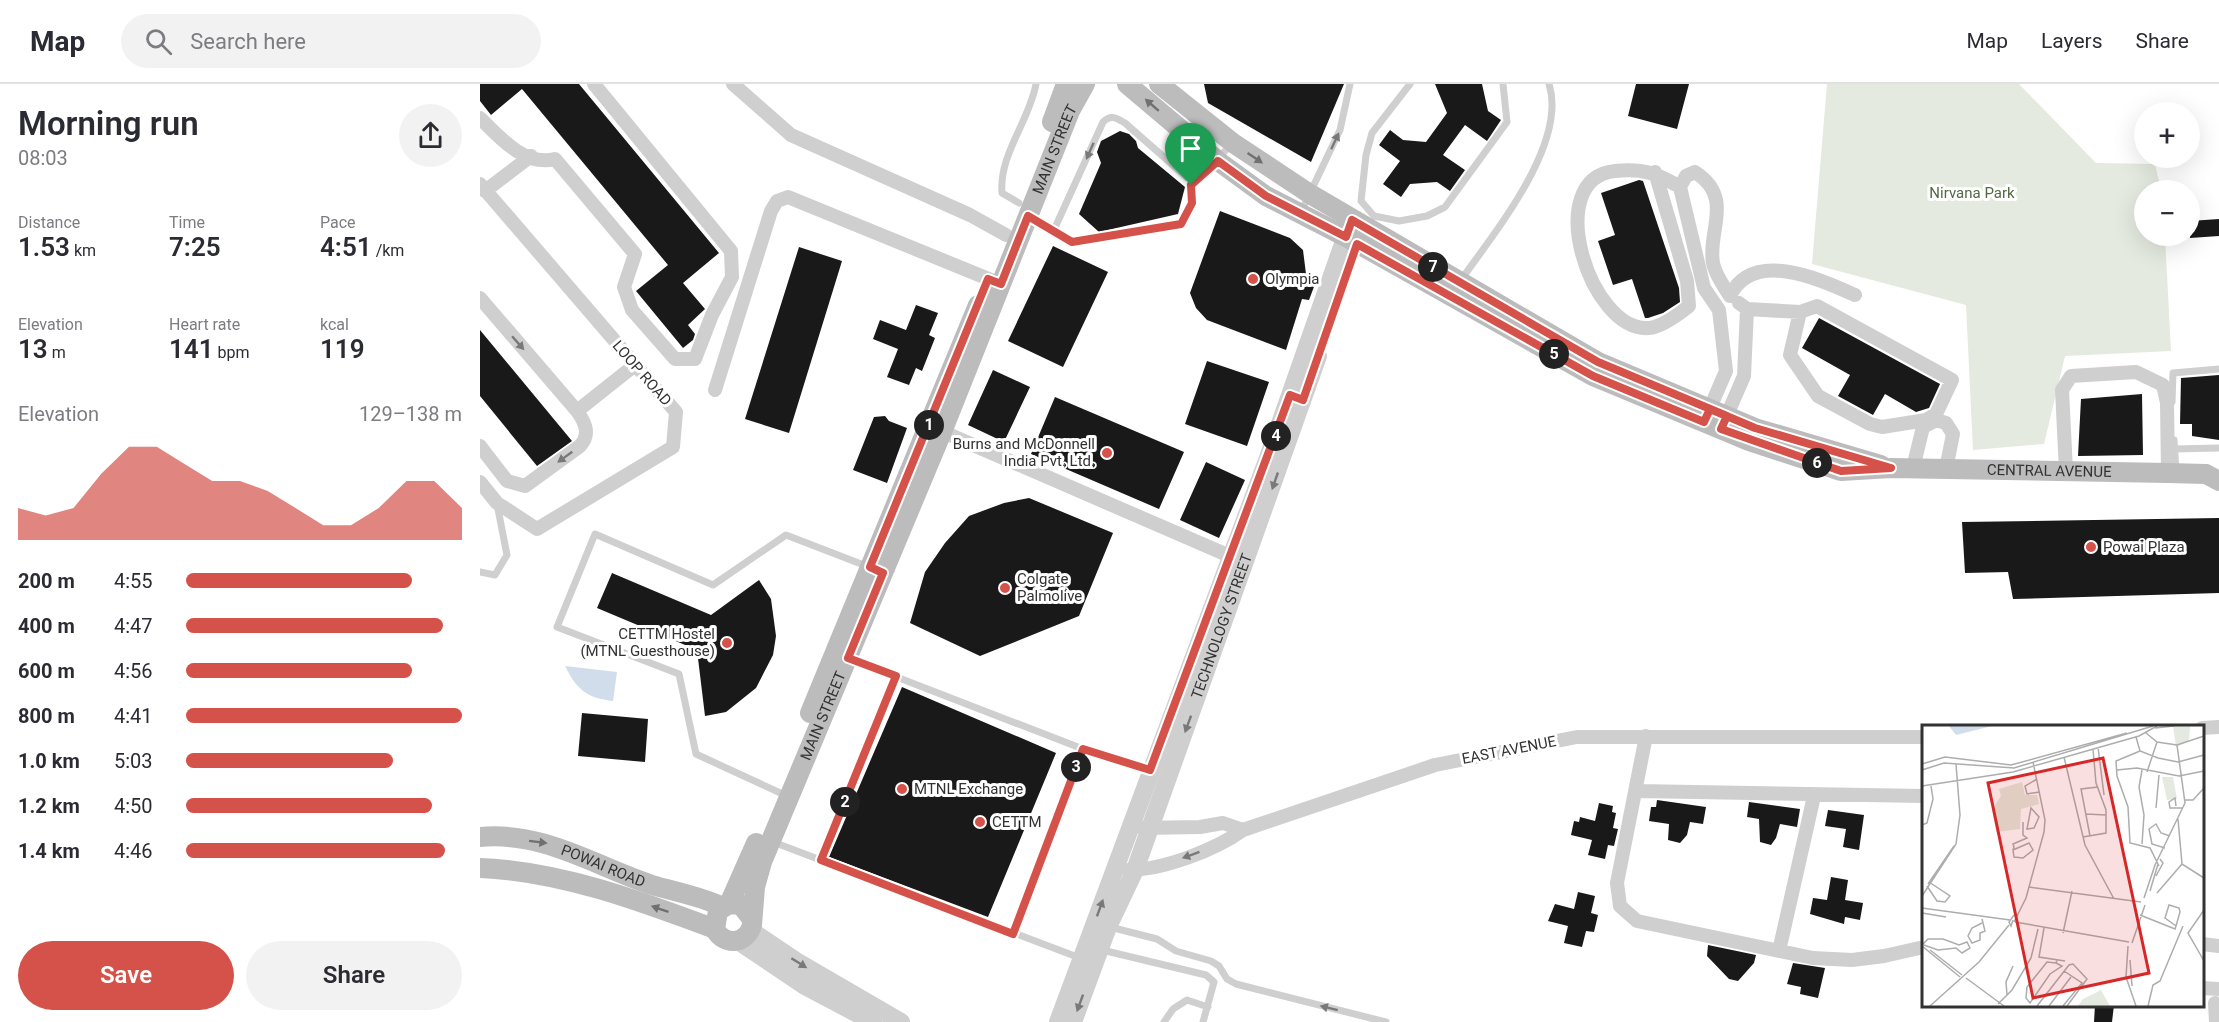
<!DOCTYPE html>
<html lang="en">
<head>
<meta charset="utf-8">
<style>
  :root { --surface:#fff; --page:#f2f2f3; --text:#2b2b33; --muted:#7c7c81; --line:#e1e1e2; --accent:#d45249 }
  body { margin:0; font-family:Roboto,sans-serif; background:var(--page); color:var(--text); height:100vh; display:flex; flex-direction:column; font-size:22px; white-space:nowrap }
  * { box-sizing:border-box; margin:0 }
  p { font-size:20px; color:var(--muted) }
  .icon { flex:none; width:33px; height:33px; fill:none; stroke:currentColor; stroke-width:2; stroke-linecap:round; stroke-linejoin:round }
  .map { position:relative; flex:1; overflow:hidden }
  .details { display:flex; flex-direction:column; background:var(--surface); width:480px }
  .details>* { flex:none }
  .buttons { position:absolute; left:1654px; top:18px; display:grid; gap:12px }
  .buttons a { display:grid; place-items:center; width:66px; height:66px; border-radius:50%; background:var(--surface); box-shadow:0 6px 24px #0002; font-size:30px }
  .pin { position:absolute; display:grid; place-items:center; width:51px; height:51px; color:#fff; margin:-62px -26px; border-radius:50% 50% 50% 0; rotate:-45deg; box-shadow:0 0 6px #0007 }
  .pin .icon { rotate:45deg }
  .km { position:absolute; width:30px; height:30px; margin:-15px; border-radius:50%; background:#222; color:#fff; font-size:16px; line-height:30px; text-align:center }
  .round { display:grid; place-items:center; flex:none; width:63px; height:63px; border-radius:32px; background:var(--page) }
  .headline { display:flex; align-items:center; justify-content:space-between; height:102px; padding:0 18px }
  h1 { font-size:33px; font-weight:600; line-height:45px }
  .stats { display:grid; grid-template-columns:repeat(3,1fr); gap:9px; height:102px; padding:6px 18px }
  .stats div { display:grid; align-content:center }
  .stats b { font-size:26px; font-weight:600 }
  .stats small { font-size:16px; font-weight:400 }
  .stats p { font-size:16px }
  .chart { height:168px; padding:12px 18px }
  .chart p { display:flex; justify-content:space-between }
  .chart svg { width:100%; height:108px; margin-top:6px; fill:var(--accent); opacity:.7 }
  .action { display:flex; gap:12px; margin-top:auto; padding:12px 18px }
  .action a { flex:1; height:69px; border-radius:36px; background:var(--accent); color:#fff; font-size:24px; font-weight:600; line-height:69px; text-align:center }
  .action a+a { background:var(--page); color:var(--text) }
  ul { padding:0 18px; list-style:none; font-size:20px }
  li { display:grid; grid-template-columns:96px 72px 1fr; align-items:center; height:45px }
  li i { height:15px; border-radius:8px; background:var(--accent) }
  header { display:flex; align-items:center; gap:36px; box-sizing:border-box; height:84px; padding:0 30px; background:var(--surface); border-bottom:2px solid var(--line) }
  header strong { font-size:28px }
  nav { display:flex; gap:33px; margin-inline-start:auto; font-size:21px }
  .search { width:420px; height:54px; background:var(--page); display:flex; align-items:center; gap:15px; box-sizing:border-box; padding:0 21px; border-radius:33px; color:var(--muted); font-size:22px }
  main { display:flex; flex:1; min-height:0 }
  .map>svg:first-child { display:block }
  .green { fill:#e4eadf }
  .water { fill:#d1ddea }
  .building { fill:#191919 }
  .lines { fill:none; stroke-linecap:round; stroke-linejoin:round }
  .service { stroke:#cfcfcf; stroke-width:7 }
  .minor { stroke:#cfcfcf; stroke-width:14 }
  .tertiary { stroke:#cfcfcf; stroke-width:18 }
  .secondary { stroke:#bcbcbc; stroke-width:20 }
  .oneway { fill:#707070 }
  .oneway2 { fill:#797979 }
  .route-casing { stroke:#fff; stroke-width:12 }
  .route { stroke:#d45249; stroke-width:8 }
  .poi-dot { fill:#d45249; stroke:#fff; stroke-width:2 }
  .labels { text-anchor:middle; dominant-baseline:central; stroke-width:6; stroke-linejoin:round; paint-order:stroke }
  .street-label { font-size:15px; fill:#323232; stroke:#fff }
  .park-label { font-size:15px; fill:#506a43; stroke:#fff }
  .poi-label { font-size:15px; fill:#323232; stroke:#fff; text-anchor:start }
  .inset-road { fill:none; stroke:#adadad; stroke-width:1.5 }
  .view { fill:#d62828; fill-opacity:0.15; stroke:#d62828; stroke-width:3 }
  .inset-edge { fill:none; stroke:#323232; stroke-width:3 }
</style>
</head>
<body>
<header>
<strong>Map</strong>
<div class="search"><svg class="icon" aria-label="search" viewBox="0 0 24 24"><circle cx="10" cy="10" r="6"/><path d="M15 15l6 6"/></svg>Search here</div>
<nav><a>Map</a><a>Layers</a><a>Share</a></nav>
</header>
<main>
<section class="details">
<div class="headline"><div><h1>Morning run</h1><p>08:03</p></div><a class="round"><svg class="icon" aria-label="share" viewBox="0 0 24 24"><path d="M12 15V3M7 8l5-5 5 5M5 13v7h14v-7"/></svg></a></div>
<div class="stats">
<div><p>Distance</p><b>1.53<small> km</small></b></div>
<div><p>Time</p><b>7:25</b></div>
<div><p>Pace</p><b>4:51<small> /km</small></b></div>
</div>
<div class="stats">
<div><p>Elevation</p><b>13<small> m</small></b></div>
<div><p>Heart rate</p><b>141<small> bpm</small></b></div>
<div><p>kcal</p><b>119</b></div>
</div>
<div class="chart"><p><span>Elevation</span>129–138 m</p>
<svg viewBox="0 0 160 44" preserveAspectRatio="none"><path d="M0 44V31L10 34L20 31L30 17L40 6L50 6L60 13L70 20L80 20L90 24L100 31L110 38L120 38L130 31L140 20L150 20L160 31V44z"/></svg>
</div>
<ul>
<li><b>200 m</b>4:55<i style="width:82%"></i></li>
<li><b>400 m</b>4:47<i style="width:93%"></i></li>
<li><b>600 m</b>4:56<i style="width:82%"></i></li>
<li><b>800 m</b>4:41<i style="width:100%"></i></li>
<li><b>1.0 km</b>5:03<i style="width:75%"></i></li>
<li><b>1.2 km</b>4:50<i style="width:89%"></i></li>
<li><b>1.4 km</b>4:46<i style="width:94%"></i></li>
</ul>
<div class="action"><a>Save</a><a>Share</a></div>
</section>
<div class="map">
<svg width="1739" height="938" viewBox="0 0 1739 938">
  <rect width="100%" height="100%" fill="#fff"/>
  <path class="green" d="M1347,0H1539L1616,79L1675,80L1681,106H1665V152H1685L1691,267L1585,272L1564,360L1493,366L1486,221L1332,180Z"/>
  <path class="water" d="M85,582L137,588L133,617C107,614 97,606 85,582Z"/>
  <path class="building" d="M0,0H99L239,169L203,199L225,225L208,241L215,250L213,256L203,264L156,207L188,181L42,5L11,31L0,17Z
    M724,0H864L831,78L728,19Z
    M955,0H1002L1008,27L1021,36L1007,57L985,41L963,71L985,86L970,107L957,98L930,100L921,113L903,100L920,77L899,61L910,46L923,56L946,58L967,29Z
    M1156,0H1209L1197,45L1148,32Z
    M640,47L649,50L656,57L658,64L705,103L698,130L619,148L599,130L621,79L617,68L621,57Z
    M1159,96L1163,97L1199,204L1200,218L1183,229L1168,234H1165L1152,195L1133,201L1118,157L1135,151L1121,109Z
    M740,127L810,154L823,166L826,190L835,200L829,216L822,215L806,266L727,236L716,224L710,209Z
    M1739,135V152L1710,154V137Z
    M573,162L628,188L583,283L528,257Z
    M319,163L362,177L309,349L265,335Z
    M436,221L458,229L449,251L455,254L442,287L436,284L429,301L407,293L418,265L393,255L400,236L426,246Z
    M1339,234L1460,300L1449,324L1436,328L1405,310L1393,331L1358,312L1370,291L1322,264Z
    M0,246L92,357L57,382L0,312Z
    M727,277L789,298L767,362L705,340Z
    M513,286L550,303L524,358L488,341Z
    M1739,291V356L1712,352V340H1700L1701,294Z
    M1662,310L1663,371L1598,372L1601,315Z
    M575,313L704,368L679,425L551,370Z
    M405,332L409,337L427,344L407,399L373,386L394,333Z
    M726,378L765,396L739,454L700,436Z
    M549,414L633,449L599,532L500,572L430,539L445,488L465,459L489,432L524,419Z
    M1739,434V509L1533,515L1528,488L1485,489L1482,438Z
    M132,489L231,531L279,496L291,515L296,552L293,571L276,604L246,628L225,632L217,566L117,524Z
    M422,603L576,669L508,833L349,773Z
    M102,629L168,635L165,678L98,672Z
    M1177,716L1226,723L1223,740L1210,738L1207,751L1200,759L1188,756L1189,740L1169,737L1171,723H1176Z
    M1269,718L1320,725L1317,743L1300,740L1296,754L1291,761L1280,758L1279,735L1267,733Z
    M1119,719L1133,722L1132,728L1136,729L1133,744L1138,745L1134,762L1128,761L1125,775L1108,771L1112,756L1091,751L1094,737L1099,738L1100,733L1115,737Z
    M1348,726L1384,731L1379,766L1363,763L1366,745L1345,742Z
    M1351,793L1368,796L1365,816L1383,819L1380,836L1365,833L1364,840L1330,830L1333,814L1347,816Z
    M1098,808L1115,812L1111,829L1118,831L1114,848L1106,847L1102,863L1084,859L1088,842L1068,837L1075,820L1094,825Z
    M1228,861L1276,871L1274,879L1258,897L1249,895L1227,872Z
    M1313,879L1345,884L1338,914L1320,910L1321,903L1307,900Z
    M1615,921H1634L1632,938H1614Z"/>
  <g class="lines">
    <path class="service" d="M930,0L892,49L886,71L881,117L894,132L919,137L947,132L965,123L1027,38L1023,0
      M711,101L752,60
      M539,119L522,109C519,70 549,38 556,0
      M821,128L860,46L870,0
      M550,134L592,158L701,140L712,119L711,97L645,39C636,34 631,30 623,38L573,148
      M981,196C1014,149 1088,60 1069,0
      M1692,318L1693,289L1739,285
      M1694,356L1696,387
      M1694,365L1739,364
      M0,488L15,491L27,471L17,420
      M370,575L603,665L672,687
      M309,713L216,670L199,590L77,543L115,450L233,501L306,451L389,483
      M293,758L600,874
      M341,776L416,592
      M630,843L677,855L696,867L731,877L739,882L747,895L756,900L906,938
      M533,850L603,665
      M622,866L726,891L734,898L723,938
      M684,938L693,925L707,916L728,923"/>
    <path class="minor" d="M253,0L311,51L490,131L526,151
      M0,34C19,53 45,83 75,75L155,170L144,203L152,226L195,275H215L232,231L252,193L251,167L114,0
      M1175,88L1207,197L1209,222C1199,230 1182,243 1169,244C1110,249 1061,94 1135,87C1163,84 1176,89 1200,103
      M0,100L196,328L193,363L57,445L17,419L0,398
      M5,107L51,72
      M1250,212C1273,164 1341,196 1375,211
      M0,214L97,327C105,338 111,350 100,362L45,402L27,397L0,362
      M1259,219L1267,225L1320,228
      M1337,222L1472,296L1456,330L1446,336L1402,343L1390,340L1338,312L1310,271L1320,228Z
      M235,306L291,127L297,117L308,113L521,200
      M97,327L155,281
      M1227,331L1246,287L1239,226L1224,204L1200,103L1206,92L1215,88C1255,114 1227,147 1233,179C1235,190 1244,203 1250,212
      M1244,338L1264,292L1267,225
      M454,344L759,476
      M1433,384L1443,343L1456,336L1466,339L1473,350L1466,385
      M1586,387L1582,306L1591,292L1656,288L1683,301L1687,319L1688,389
      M1722,644L1739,643
      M1166,652L1137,799L1140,822L1157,837L1333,874L1372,876L1404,872L1444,863
      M1157,707L1444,712
      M662,744L720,743L743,739L763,746
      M648,786C683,786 735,766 763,746L955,681L1097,653H1444
      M1722,860L1739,862
      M1299,867L1334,712
      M1722,904L1739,905
      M1735,919L1736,938"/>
    <g class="tertiary">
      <path d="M270,846L316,877L421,938"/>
      <path d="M258,857L325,902L393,938"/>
      <path d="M578,938L788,374L870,140"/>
      <path id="s1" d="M593,938L628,843L655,786L838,272"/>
    </g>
    <g class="secondary">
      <path id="s2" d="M647,0L738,77L786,112L866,153L1113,292L1269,357L1361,387L1411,384L1688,389L1726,390L1739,397"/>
      <path d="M679,0L753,59L830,110L1118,278L1275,344L1401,381"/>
      <path d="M572,38L586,0"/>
      <path d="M330,629L498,221"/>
      <path id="s3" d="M0,753C63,747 115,782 172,801C196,808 220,812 243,823"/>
      <path d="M0,784C80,787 160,817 235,845"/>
      <path d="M249,820L276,759"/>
      <path id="s4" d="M272,835L261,821L249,820L238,827L235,845C244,863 267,860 272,841L275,803L282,778L462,348L590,27L605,0"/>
    </g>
  </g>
  <defs><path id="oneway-solid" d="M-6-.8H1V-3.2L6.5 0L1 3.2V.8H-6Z" transform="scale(1.5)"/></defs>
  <g class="oneway">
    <use href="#oneway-solid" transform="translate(672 21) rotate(-139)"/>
    <use href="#oneway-solid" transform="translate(775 74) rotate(34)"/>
    <use href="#oneway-solid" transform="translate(58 758) rotate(7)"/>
    <use href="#oneway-solid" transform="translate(180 825) rotate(-161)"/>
  </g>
  <g class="oneway2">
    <use href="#oneway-solid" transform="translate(855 57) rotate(-65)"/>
    <use href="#oneway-solid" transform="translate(610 67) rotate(114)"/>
    <use href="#oneway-solid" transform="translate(38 259) rotate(49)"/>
    <use href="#oneway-solid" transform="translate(85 373) rotate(144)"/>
    <use href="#oneway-solid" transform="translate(795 397) rotate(109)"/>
    <use href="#oneway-solid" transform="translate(708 640) rotate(110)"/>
    <use href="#oneway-solid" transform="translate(711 771) rotate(160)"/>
    <use href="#oneway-solid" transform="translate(620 824) rotate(-70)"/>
    <use href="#oneway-solid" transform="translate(319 879) rotate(32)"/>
    <use href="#oneway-solid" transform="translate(600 919) rotate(110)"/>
    <use href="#oneway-solid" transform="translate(849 924) rotate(-166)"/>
  </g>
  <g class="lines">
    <defs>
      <path id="route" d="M711,101L712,119L701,140L592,158L548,132L521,200L508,195L390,483L403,489L368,574L416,592L341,776L533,850L603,665L670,686L810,311L823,316L877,160L1113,292L1224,338L1230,325L1275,344L1411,384L1361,387L1241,345L1247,332L1118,278L872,136L866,153L786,112L738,77L711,101"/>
    </defs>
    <use href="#route" class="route-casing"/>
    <use href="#route" class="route"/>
  </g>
  <g class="poi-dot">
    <circle cx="773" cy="195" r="6"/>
    <circle cx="627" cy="369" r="6"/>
    <circle cx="1611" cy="463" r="6"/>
    <circle cx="525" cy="504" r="6"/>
    <circle cx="247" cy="559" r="6"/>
    <circle cx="422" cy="705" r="6"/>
    <circle cx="500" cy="738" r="6"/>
  </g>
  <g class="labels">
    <g class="street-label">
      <text stroke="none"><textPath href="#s4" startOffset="945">MAIN STREET</textPath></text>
      <text transform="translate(162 289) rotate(49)">LOOP ROAD</text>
      <text stroke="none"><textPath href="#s2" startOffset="1026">CENTRAL AVENUE</textPath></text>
      <text stroke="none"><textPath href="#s1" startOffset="423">TECHNOLOGY STREET</textPath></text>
      <text stroke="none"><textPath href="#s4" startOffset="333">MAIN STREET</textPath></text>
      <text transform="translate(1029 666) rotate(-11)">EAST AVENUE</text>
      <text stroke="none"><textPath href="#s3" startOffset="128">POWAI ROAD</textPath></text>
    </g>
    <g class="park-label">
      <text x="1492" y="109">Nirvana Park</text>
    </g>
    <g class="poi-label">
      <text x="785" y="195">Olympia</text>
      <text x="615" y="360" text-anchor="end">Burns and McDonnell<tspan x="615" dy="17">India Pvt. Ltd.</tspan></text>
      <text x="1623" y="463">Powai Plaza</text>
      <text x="537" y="495">Colgate<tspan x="537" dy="17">Palmolive</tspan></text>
      <text x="235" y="550" text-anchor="end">CETTM Hostel<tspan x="235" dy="17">(MTNL Guesthouse)</tspan></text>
      <text x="434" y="705">MTNL Exchange</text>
      <text x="512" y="738">CETTM</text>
    </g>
  </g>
  <g transform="translate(1442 641)">
    <rect width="282" height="282" fill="#fff"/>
    <path d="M251,1H268L267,16L254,22ZM240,52H251L255,74L245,75ZM100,57L103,70H115L117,79L99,84L98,104L74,107L70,84L79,71L77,64ZM179,265L188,281H156L161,274Z" fill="#e4eadf"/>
    <path d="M27,1H70L34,10Z" fill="#d1ddea"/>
    <path class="inset-road" d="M233,3L252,1M224,8L235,17L255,20L282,11M214,12L218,26L236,33L256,37L282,30M176,22L182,70M218,26L194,36L195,51L206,82L208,118L228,123L237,141M142,32L163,120L192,174M0,39L23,32L89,40L205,8M0,45L22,38L92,43L231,1M195,45L215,43L257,51L282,46M220,45L217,62L222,90L220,119M225,47L235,17M115,54L103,61L105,69L117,67M0,61L91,47L217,11L235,1M263,75H271L282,63M254,81L253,73L247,77L248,83H261M109,83L117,92L112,103L105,104ZM234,83L237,50M164,89L184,90M256,94L260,139M0,100L5,98L11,74L9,61M168,111L159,64L176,62M161,112L184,108V85L174,58L171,24M243,123L230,119L227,104L234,99L239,108L248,111M91,125L107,118L111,125L101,133L92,132L91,125L92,122L91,119L105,113L101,110V97M234,151L241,138L238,134M6,159L32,121M5,161L15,176L23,177L28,171L7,157M107,162L219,177M228,166L236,139M235,168L260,139L282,153M0,171L34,119L38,90L34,39M222,173L233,140L263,78L255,20M0,183L88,195M282,185L266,208L282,236M0,188L24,192M218,190L253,204L254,201L258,187L257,183L247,180L243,193L254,201M91,195L89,201L87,197L92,190M92,197L104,173L122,107L123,95L111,37M93,197L207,217M60,198L50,203L46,211L50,218L58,215V208L63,206L60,194M122,203L117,232L143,236M141,208L150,166M210,218L223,180M0,220L6,214H21L37,220L45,217L48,223L40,228L34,223L16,225L2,220M0,221L38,252M206,221L204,252L214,281M8,225L40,250M208,235L210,261M134,238L125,237L105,262L104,273L108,278L128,249L140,241L134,238L135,235M44,253L82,281M85,270L84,257L91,241M76,279L90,265L109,233L116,204M8,281L57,237L87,200M115,281L147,240L151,239L165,254L145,281M127,281L149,252M141,281L160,258L142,246M226,281L231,260L238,256L261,201"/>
    <path class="view" d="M181,33L227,248L111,273L66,58Z"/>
    <rect width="282" height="282" class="inset-edge"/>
  </g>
</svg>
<div class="buttons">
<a>+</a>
<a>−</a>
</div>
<div class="pin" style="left:711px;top:101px;background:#1e9e55"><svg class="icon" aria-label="arrive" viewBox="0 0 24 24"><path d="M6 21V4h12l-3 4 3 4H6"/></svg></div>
<b class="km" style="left:449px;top:341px">1</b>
<b class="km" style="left:365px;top:718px">2</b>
<b class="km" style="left:596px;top:683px">3</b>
<b class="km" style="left:796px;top:352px">4</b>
<b class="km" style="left:1074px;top:270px">5</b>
<b class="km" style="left:1337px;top:379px">6</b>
<b class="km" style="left:953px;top:183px">7</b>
</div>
</main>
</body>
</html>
